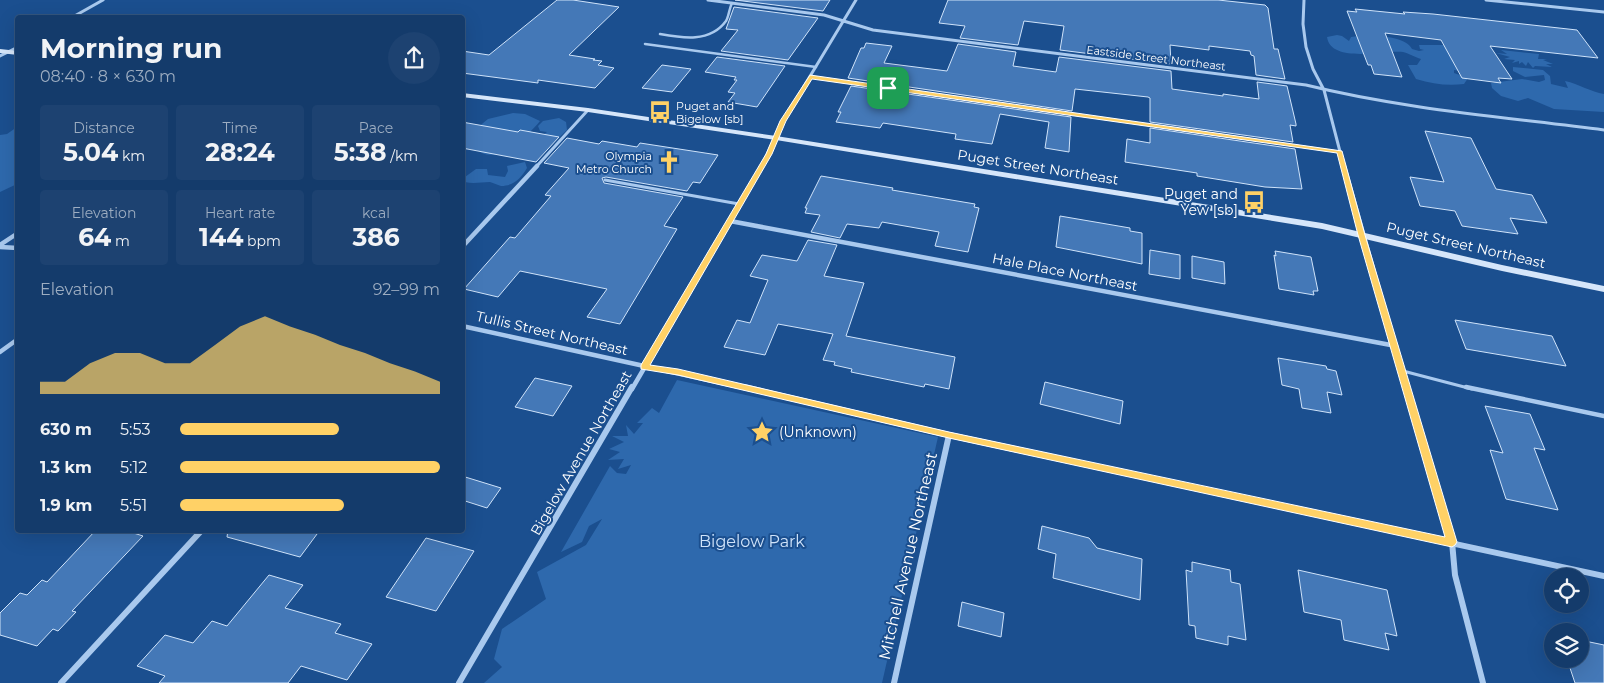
<!DOCTYPE html>
<html lang="en">
<head>
<meta charset="utf-8">
<style>
  :root { --surface:#143b6b; --page:#1d4271; --text:#f1f3f6; --muted:#9dadc1; --line:#33557e; --accent:#ffd166 }
  body { margin:0; font-family:Montserrat,sans-serif; background:var(--page); color:var(--text); height:100vh; display:flex; flex-direction:column; font-size:19px; white-space:nowrap }
  * { box-sizing:border-box; margin:0 }
  p { font-size:16px; color:var(--muted) }
  .icon { flex:none; width:28px; height:28px; fill:none; stroke:currentColor; stroke-width:2; stroke-linecap:round; stroke-linejoin:round }
  .map { position:relative; flex:1; overflow:hidden }
  .sheet { position:absolute; left:15px; top:15px; width:450px; height:518px; display:flex; flex-direction:column; background:var(--surface); border-radius:5px; box-shadow:0 5px 20px #0002,0 0 0 1px var(--line) }
  .sheet>* { flex:none }
  .fabs { position:absolute; left:1544px; top:568px; display:grid; gap:10px }
  .fabs a { display:grid; place-items:center; width:45px; height:45px; border-radius:50%; background:var(--surface); box-shadow:0 5px 20px #0002,0 0 0 1px var(--line); font-size:25px }
  .pin { position:absolute; display:grid; place-items:center; width:42px; height:42px; color:#fff; margin:-21px; border-radius:10px; box-shadow:0 2px 8px #0006 }
  .round { display:grid; place-items:center; flex:none; width:52px; height:52px; border-radius:26px; background:var(--page) }
  .headline { display:flex; align-items:center; justify-content:space-between; height:85px; padding:0 25px }
  h1 { font-size:28px; font-weight:700; line-height:38px }
  .stats { display:grid; grid-template-columns:repeat(3,1fr); gap:8px; height:85px; padding:5px 25px }
  .stats div { display:grid; align-content:center; border-radius:5px; background:var(--page); text-align:center }
  .stats b { font-size:25px; font-weight:700 }
  .stats small { font-size:14px; font-weight:400 }
  .stats p { font-size:14px }
  .chart { height:140px; padding:10px 25px }
  .chart p { display:flex; justify-content:space-between }
  .chart svg { width:100%; height:90px; margin-top:5px; fill:var(--accent); opacity:.7 }
  ul { padding:0 25px; list-style:none; font-size:16px }
  li { display:grid; grid-template-columns:80px 60px 1fr; align-items:center; height:38px }
  li i { height:12px; border-radius:6px; background:var(--accent) }
  .map>svg:first-child { display:block }
  .green { fill:#2e69ad }
  .building { fill:#4478b7; stroke:#cfe3fa }
  .lines { fill:none; stroke-linecap:round; stroke-linejoin:round }
  .lane-far2 { stroke:#a9c9ee; stroke-width:2.5 }
  .lane-far1 { stroke:#a9c9ee; stroke-width:3 }
  .lane { stroke:#a9c9ee; stroke-width:4.5 }
  .street-far2 { stroke:#a9c9ee; stroke-width:3 }
  .street-far1 { stroke:#a9c9ee; stroke-width:4.5 }
  .street { stroke:#a9c9ee; stroke-width:6 }
  .secondary { fill:#d6e6fa; fill-rule:evenodd }
  .route { fill:#ffd166; stroke:#fff; fill-rule:evenodd }
  .labels { text-anchor:middle; dominant-baseline:central; stroke-width:4; stroke-linejoin:round; paint-order:stroke }
  .far-street-label { font-size:11px; fill:#fff; stroke:#1b4f8f }
  .far-poi-label { font-size:11px; fill:#fff; stroke:#1b4f8f; text-anchor:start }
  .street-label { font-size:14px; fill:#fff; stroke:#1b4f8f }
  .poi-label { font-size:14px; fill:#fff; stroke:#1b4f8f; text-anchor:end }
  .near-park-label { font-size:16px; fill:#cfe3fa; stroke:#1b4f8f }
  .near-street-label { font-size:16px; fill:#fff; stroke:#1b4f8f }
</style>
</head>
<body>
<div class="map">
<svg width="1604" height="683" viewBox="0 0 1604 683">
  <rect width="100%" height="100%" fill="#1b4f8f"/>
  <path class="green" d="M1337,35L1342,36L1349,41L1351,37C1366,35 1404,34 1412,49L1419,51L1424,50L1420,49L1419,45H1452L1468,72L1454,70V73L1468,78L1464,84C1447,86 1433,84 1416,79L1408,65H1417L1421,59C1415,57 1408,53 1403,52C1384,50 1331,64 1327,37Z
    M1501,50L1539,54L1538,59H1547L1543,60L1553,64H1546L1552,67L1535,66L1533,68L1528,62L1526,66L1522,62L1519,64V61L1512,63L1515,60L1504,59L1510,57L1496,53L1507,54Z
    M1513,67L1543,70L1550,76L1551,84L1568,88L1565,81C1579,84 1591,92 1604,94V112L1554,109L1528,98L1518,101L1501,96L1492,88L1491,83L1522,79L1539,82L1545,80L1544,75L1525,77L1513,71Z
    M513,113L525,114L540,121C527,137 496,166 477,150V128L488,119Z
    M559,118L566,122L567,130L550,146L543,135L547,132L540,131L538,126L543,121Z
    M17,127V184L0,192V135L7,134Z
    M525,162L527,168C521,178 514,186 501,186C497,185 494,183 490,182C481,182 474,184 465,182V177L476,169H487L488,175L505,177L508,171L507,166Z
    M677,380L938,437L882,683H484L502,667L494,659L502,629L546,599L537,572L586,545L602,519L589,526L582,542L561,552L610,466L617,473L626,474L631,465L618,469L624,459L608,460L620,452L609,449L624,442L612,436H628L626,425L634,434L643,423H637L652,408L659,413Z"/>
  <path class="building" d="M557,0H573L619,7L569,55L595,59L593,60L602,61L598,65L614,68L595,88L538,80V83L462,73V51L489,55Z
    M735,0H830L823,11Z
    M948,0H1218L1265,5L1268,8L1274,49H1278L1285,79L1256,75L1254,56L1251,55L1250,51L1209,46V50L1170,45L1171,64L1060,50L1064,26L1024,21L1018,45L960,38L965,26L939,23Z
    M734,7L818,18L788,60L721,51L738,30L726,29Z
    M1355,9L1405,14L1403,12L1433,14L1577,30L1598,58L1490,46L1512,79L1498,78L1501,83L1462,78L1441,40L1385,33L1402,77L1374,74L1371,65H1368L1347,11L1357,12Z
    M866,43L892,46L884,63L947,71L958,44L1016,52L1013,66L1056,72L1059,57L1171,71L1172,89L1223,96V94L1259,99L1257,82L1287,86L1296,124V126L1290,125L1293,142L1150,122V98L1148,97L1075,89L1072,111L848,78L861,48H864Z
    M717,57L785,66L757,107L728,102L735,93L728,92L737,80H734L736,77L705,72Z
    M662,65L691,69L672,92L642,88Z
    M851,86L1071,117L1069,152L1045,148L1049,122L1000,114L992,144L955,139L956,134L883,123L880,128L836,122L841,112H838Z
    M462,122L518,132L520,130L559,137L536,162L462,148Z
    M1150,128L1295,149L1302,189L1265,187L1197,176V173L1125,162L1127,139L1150,143Z
    M1425,131L1471,138L1496,189L1532,195L1547,223L1510,218L1518,234L1462,226L1455,211L1420,206L1410,177L1444,182Z
    M567,138L599,144L602,141L637,147L640,143L718,155L700,183L693,182L687,191L606,177L602,178L604,183L683,197L664,226L677,229L620,324L587,317L607,289L520,271L498,297L464,289L510,237L515,238L551,196L545,195L569,168L544,163Z
    M821,176L893,188L892,190L975,204L974,207L979,208L968,252L935,246L939,232L882,222L879,228L847,224L840,238L811,232L820,215L805,213L807,208H805Z
    M1060,216L1130,228V231L1142,233V264L1056,247Z
    M808,240L837,245L824,276L864,283L846,336L955,357L949,389L925,384L924,387L851,372L852,369L834,365L835,362L823,360L833,334L778,324L765,355L724,347L737,320L750,323L768,280L750,276L762,255L797,261Z
    M1150,250L1180,255V279L1149,274Z
    M1275,251L1311,257L1318,291H1313L1314,295L1279,289L1274,255L1276,256Z
    M1192,256L1224,262L1225,284L1192,278Z
    M1455,320L1552,336L1566,366L1466,349Z
    M1278,358L1326,366L1327,369L1336,371L1342,395L1327,392L1331,413L1302,408L1299,389L1282,385Z
    M535,378L572,386L553,416L515,407Z
    M1045,382L1123,401L1120,424L1040,404Z
    M1485,406L1530,414L1545,450L1534,448L1558,510L1506,499L1490,450L1503,453Z
    M462,476L501,488L487,508L462,500Z
    M1042,526L1089,538L1097,548L1142,559L1140,600L1053,578L1056,554L1038,549Z
    M96,530H124L143,536L72,611L76,612L58,631L53,629L37,646L0,635V613L20,593L27,595L42,580L47,582Z
    M228,530H320L300,557L227,537Z
    M426,538L474,551L436,611L386,597Z
    M1192,562L1230,570L1231,582L1240,584L1246,640L1228,636V645L1196,638L1195,626L1189,625L1186,570L1192,572Z
    M1298,570L1387,590L1397,636L1385,633L1389,650L1344,640L1341,620L1304,612Z
    M269,575L303,585L285,608L341,624L335,633L372,644L347,680L301,666L288,683H159L165,676L137,666L165,635L193,643L212,621L227,626Z
    M962,602L1004,613L1001,637L958,626Z
    M1580,640L1604,645V683H1575L1567,659H1580Z"/>
  <g class="lines">
    <path class="lane-far2" d="M660,34C682,38 710,43 726,21C729,16 729,9 732,3
      M645,44L816,67
      M810,77L1340,152"/>
    <path class="lane-far1" d="M605,180L739,204
      M1403,371L1472,389"/>
    <path class="lane" d="M1466,387L1604,416"/>
    <path class="street-far2" d="M708,0L824,15L873,30L1306,85C1403,109 1504,117 1604,130
      M1304,0L1303,24L1306,47L1313,69L1324,90L1344,167
      M1486,0L1604,12
      M71,18L103,0
      M0,56L18,47
      M536,167L588,110
      M761,167L783,121L856,0"/>
    <path class="street-far1" d="M1344,166L1407,389
      M730,221L1396,346
      M0,245L18,233
      M0,247L18,248
      M462,247L537,166
      M462,326L749,389
      M0,352L18,339
      M632,389L762,166"/>
    <path class="street" d="M744,387L949,435L1604,576
      M1407,387L1452,542L1455,575L1483,683
      M61,683L202,530
      M459,683L632,387
      M894,683L949,435"/>
    <path class="secondary" d="M0,49L18,51V55L0,53Z
      M462,93L588,108L776,136L1322,223L1502,265L1604,286V292L1502,271L1322,229L776,140L588,112L462,97Z"/>
  </g>
  <path class="route" d="M810,75L1342,151L1365,235L1457,542L1455,545L1452,547L949,438L678,375L641,369V365L766,154L780,121ZM812,79L1337,153L1358,235L1445,537L949,432L678,369L650,365L772,154L786,121Z"/>
  <defs>
    <symbol id="bus-bare" viewBox="-9 -9 18 18"><path d="M-5-6H5V4H4V6H2V4H-2V6H-4V4H-5ZM-3.5-4V0h7V-4ZM-3.5 1.2v1.5H-2V1.2ZM2 1.2v1.5H3.5V1.2Z" fill="#ffd166" stroke="#1b4f8f" stroke-width="2.5" paint-order="stroke"/></symbol>
    <symbol id="church-bare" viewBox="-9 -9 18 18"><path d="M-1.2-6h2.4v3.5h3.3v2.4h-3.3V6h-2.4V-.1h-3.3v-2.4h3.3Z" fill="#ffd166" stroke="#1b4f8f" stroke-width="2.5" paint-order="stroke"/></symbol>
    <symbol id="sight-bare" viewBox="-9 -9 18 18"><path d="M0-6L1.8-2.2L6-1.7L2.9 1.2L3.7 5.4L0 3.3L-3.7 5.4L-2.9 1.2L-6-1.7L-1.8-2.2Z" fill="#ffd166" stroke="#1b4f8f" stroke-width="2.5" paint-order="stroke"/></symbol>
  </defs>
  <g fill-rule="evenodd">
    <use href="#bus-bare" x="644" y="96" width="32" height="32"/>
    <use href="#church-bare" x="653" y="146" width="32" height="32"/>
    <use href="#bus-bare" x="1238" y="186" width="32" height="32"/>
    <use href="#sight-bare" x="746" y="416" width="32" height="32"/>
  </g>
  <g class="labels">
    <g class="far-street-label">
      <text transform="translate(1156 58) rotate(7)">Eastside Street Northeast</text>
    </g>
    <g class="far-poi-label">
      <text x="676" y="106">Puget and<tspan x="676" dy="13">Bigelow [sb]</tspan></text>
      <text x="652" y="156" text-anchor="end">Olympia<tspan x="652" dy="13">Metro Church</tspan></text>
    </g>
    <g class="street-label">
      <text transform="translate(1038 167) rotate(9)">Puget Street Northeast</text>
      <text transform="translate(1466 245) rotate(13)">Puget Street Northeast</text>
      <text transform="translate(1065 272) rotate(11)">Hale Place Northeast</text>
      <text transform="translate(552 333) rotate(13)">Tullis Street Northeast</text>
      <text transform="translate(581 453) rotate(-60)">Bigelow Avenue Northeast</text>
    </g>
    <g class="poi-label">
      <text x="1238" y="194">Puget and<tspan x="1238" dy="16">Yew [sb]</tspan></text>
      <text x="779" y="432" text-anchor="start">(Unknown)</text>
    </g>
    <g class="near-park-label">
      <text x="752" y="541">Bigelow Park</text>
    </g>
    <g class="near-street-label">
      <text transform="translate(908 556) rotate(-77)">Mitchell Avenue Northeast</text>
    </g>
  </g>
</svg>
<div class="fabs">
<a><svg class="icon" aria-label="locate" viewBox="0 0 24 24"><circle cx="12" cy="12" r="6"/><path d="M12 2v4M12 18v4M2 12h4M18 12h4"/></svg></a>
<a><svg class="icon" aria-label="layers" viewBox="0 0 24 24"><path d="M12 4l9 5-9 5-9-5zM3 14l9 5 9-5"/></svg></a>
</div>
<div class="pin" style="left:888px;top:88px;background:#1e9e55"><svg class="icon" aria-label="arrive" viewBox="0 0 24 24"><path d="M6 21V4h12l-3 4 3 4H6"/></svg></div>
<section class="sheet">
<div class="headline"><div><h1>Morning run</h1><p>08:40 · 8 × 630 m</p></div><a class="round"><svg class="icon" aria-label="share" viewBox="0 0 24 24"><path d="M12 15V3M7 8l5-5 5 5M5 13v7h14v-7"/></svg></a></div>
<div class="stats">
<div><p>Distance</p><b>5.04<small> km</small></b></div>
<div><p>Time</p><b>28:24</b></div>
<div><p>Pace</p><b>5:38<small> /km</small></b></div>
</div>
<div class="stats">
<div><p>Elevation</p><b>64<small> m</small></b></div>
<div><p>Heart rate</p><b>144<small> bpm</small></b></div>
<div><p>kcal</p><b>386</b></div>
</div>
<div class="chart"><p><span>Elevation</span>92–99 m</p>
<svg viewBox="0 0 160 44" preserveAspectRatio="none"><path d="M0 44V38L10 38L20 29L30 24L40 24L50 29L60 29L70 20L80 11L90 6L100 11L110 15L120 20L130 24L140 29L150 33L160 38V44z"/></svg>
</div>
<ul>
<li><b>630 m</b>5:53<i style="width:61%"></i></li>
<li><b>1.3 km</b>5:12<i style="width:100%"></i></li>
<li><b>1.9 km</b>5:51<i style="width:63%"></i></li>
</ul>
</section>
</div>
</body>
</html>
